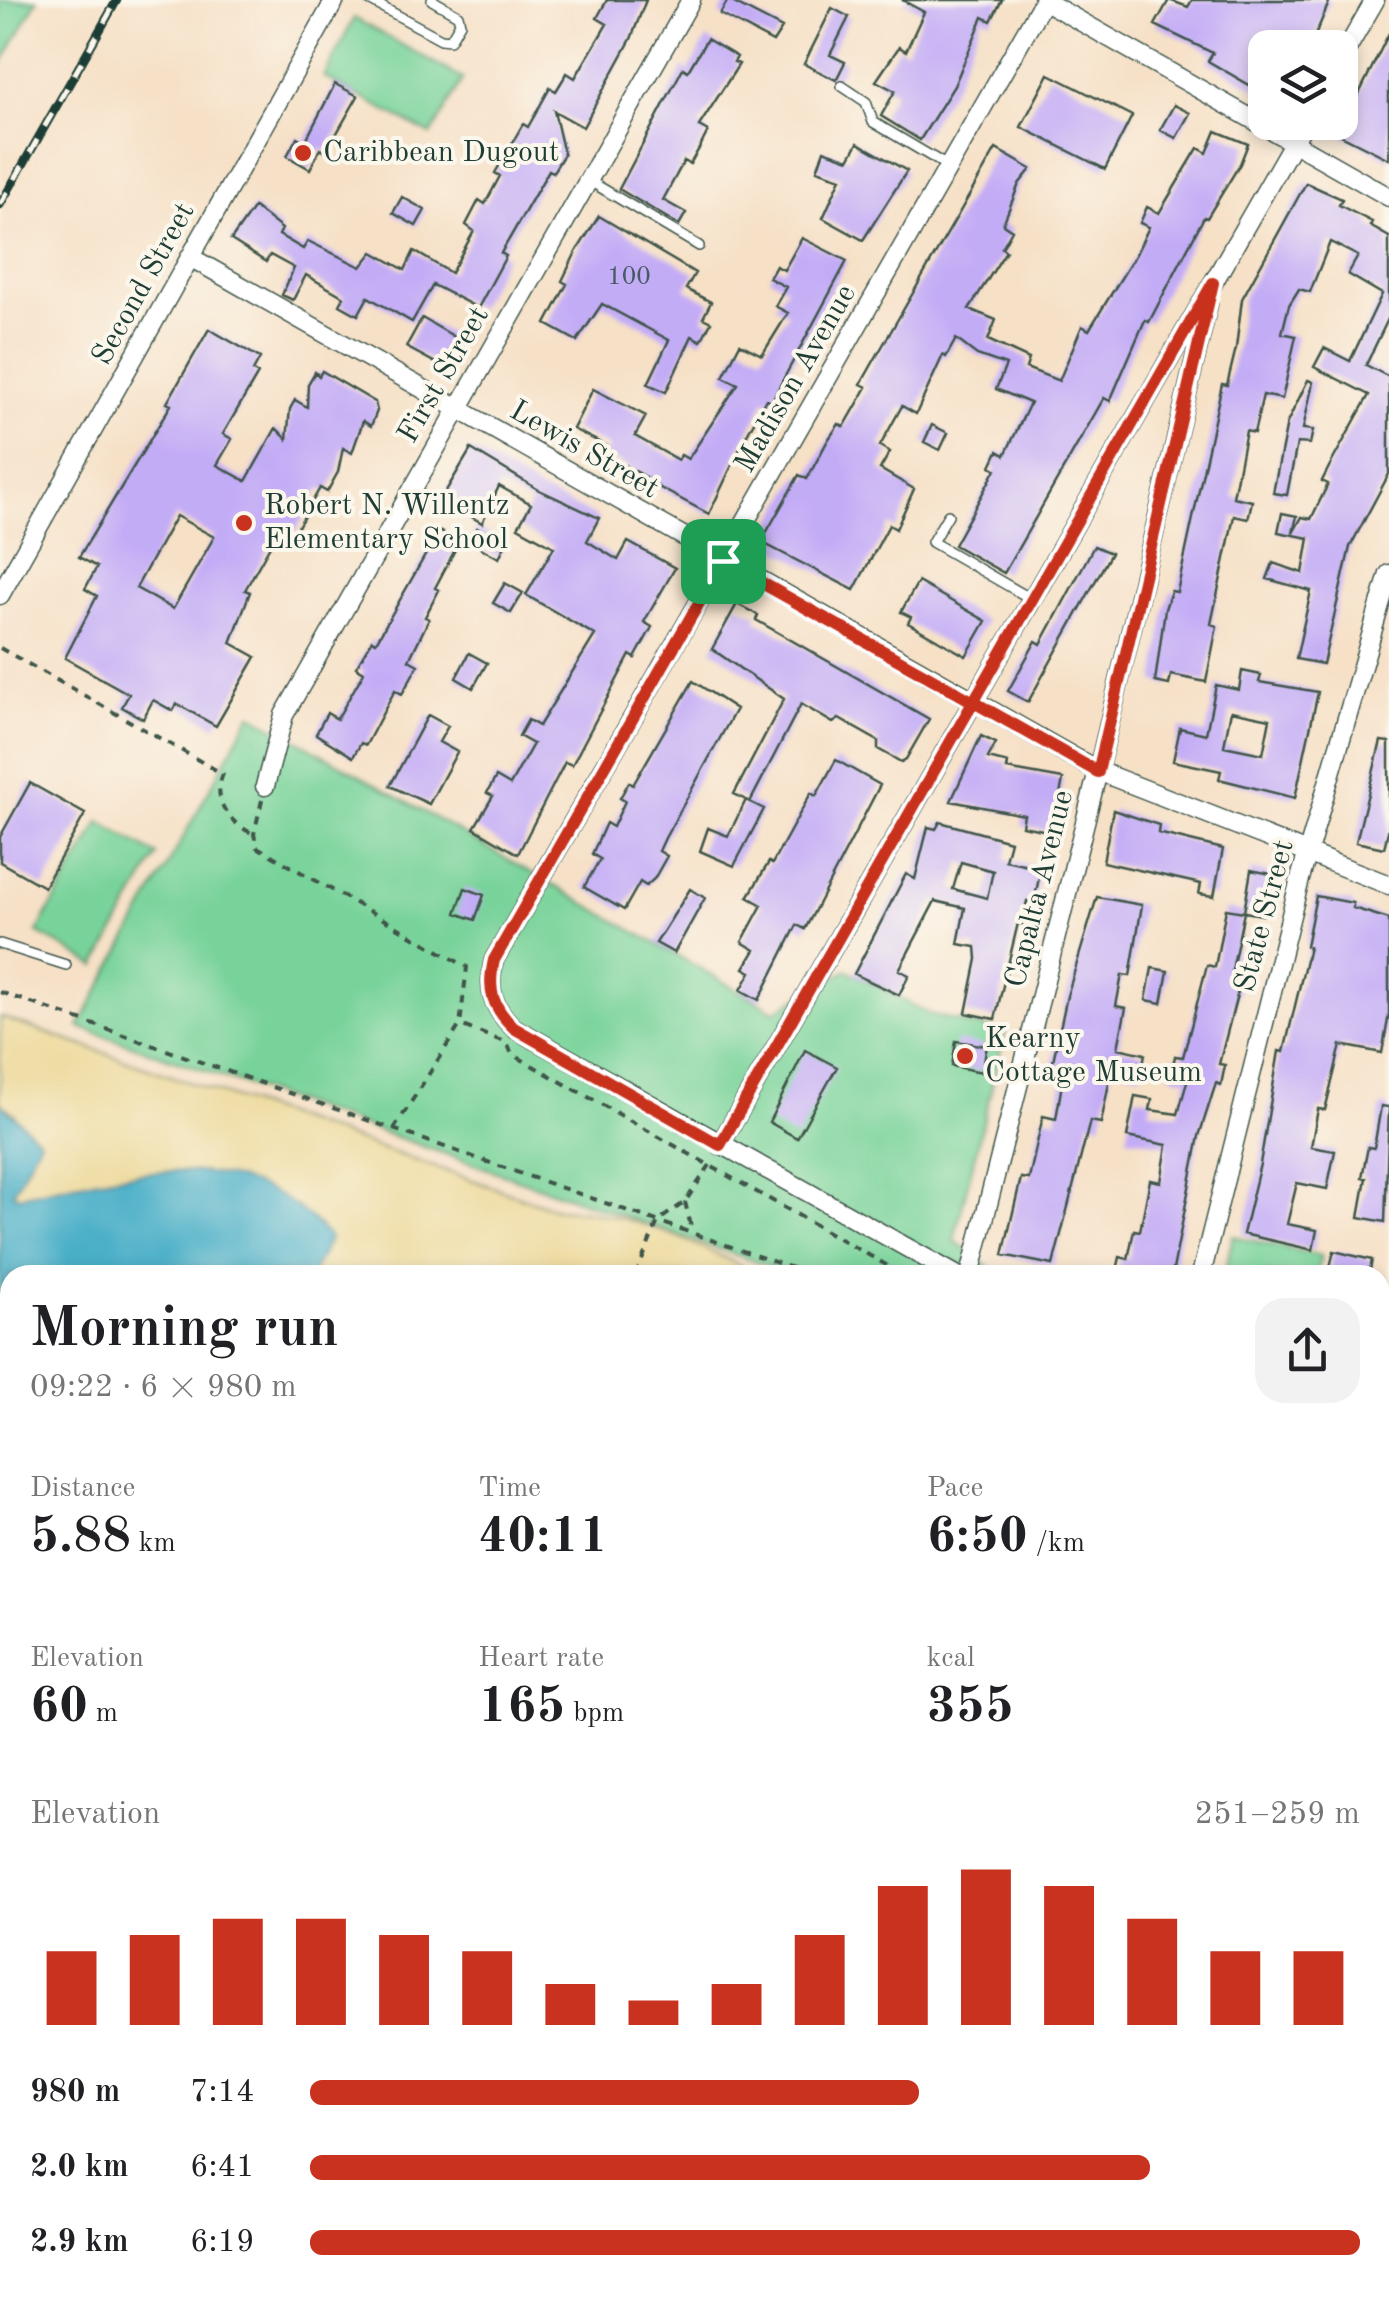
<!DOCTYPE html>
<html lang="en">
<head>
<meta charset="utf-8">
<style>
  :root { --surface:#fff; --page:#f2f2f2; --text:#202124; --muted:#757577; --accent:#c8321e }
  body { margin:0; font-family:"Old Standard TT",serif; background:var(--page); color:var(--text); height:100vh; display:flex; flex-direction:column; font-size:38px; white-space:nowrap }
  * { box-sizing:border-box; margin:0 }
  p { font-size:32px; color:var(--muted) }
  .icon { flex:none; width:55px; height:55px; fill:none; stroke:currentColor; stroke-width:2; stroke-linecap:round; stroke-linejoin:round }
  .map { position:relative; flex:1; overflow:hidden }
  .panel { position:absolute; left:0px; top:1265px; width:1390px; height:1038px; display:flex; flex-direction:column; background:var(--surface); border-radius:30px 30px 0 0; box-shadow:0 5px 15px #0003 }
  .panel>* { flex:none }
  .controls { position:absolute; left:1248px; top:30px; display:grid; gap:20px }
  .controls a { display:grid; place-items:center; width:110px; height:110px; border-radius:20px; background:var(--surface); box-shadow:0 5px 15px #0003; font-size:50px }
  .pin { position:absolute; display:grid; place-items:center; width:85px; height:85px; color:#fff; margin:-42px; border-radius:20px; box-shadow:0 5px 15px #0006 }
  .round { display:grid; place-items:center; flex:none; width:105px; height:105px; border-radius:30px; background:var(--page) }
  .headline { display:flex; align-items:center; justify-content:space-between; height:170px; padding:0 30px }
  h1 { font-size:55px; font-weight:800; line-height:75px }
  .metrics { display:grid; grid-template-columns:repeat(3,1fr); gap:15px; height:170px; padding:10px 30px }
  .metrics div { display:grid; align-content:center }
  .metrics b { font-size:50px; font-weight:800 }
  .metrics small { font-size:28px; font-weight:400 }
  .metrics p { font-size:28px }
  .chart { height:280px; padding:20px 30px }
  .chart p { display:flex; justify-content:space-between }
  .chart svg { width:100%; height:180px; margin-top:10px; stroke:var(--accent); stroke-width:6 }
  ul { padding:0 30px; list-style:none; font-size:32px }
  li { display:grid; grid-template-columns:160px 120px 1fr; align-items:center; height:75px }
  li i { height:25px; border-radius:12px; background:var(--accent) }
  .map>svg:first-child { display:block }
  .green { fill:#78d39a; stroke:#4c8867; stroke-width:2.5 }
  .sand { fill:#eeda9e; stroke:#868c69; stroke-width:2.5 }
  .water { fill:#49afc8; stroke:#34767e; stroke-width:2.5 }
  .building { fill:#c3acf6; fill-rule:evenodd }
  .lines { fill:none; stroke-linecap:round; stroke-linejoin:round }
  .service-casing { stroke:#3f554a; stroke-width:12 }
  .minor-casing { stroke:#3f554a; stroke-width:21 }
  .path { stroke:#3f554a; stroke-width:4; stroke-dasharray:8 8; stroke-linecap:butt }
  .service { stroke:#fff; stroke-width:9 }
  .minor { stroke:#fff; stroke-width:18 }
  .rail-casing { stroke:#1f3d34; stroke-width:9 }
  .rail { stroke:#fbf7ec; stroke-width:5; stroke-dasharray:15; stroke-linecap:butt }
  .route-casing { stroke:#fff; stroke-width:20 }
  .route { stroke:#c8321e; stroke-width:12 }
  .poi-dot { fill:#c8321e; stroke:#fbf7ec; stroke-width:4 }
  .labels { text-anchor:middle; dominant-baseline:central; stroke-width:8; stroke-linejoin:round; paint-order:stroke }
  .number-label { font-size:25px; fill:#485964 }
  .poi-label { font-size:30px; fill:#1f3d34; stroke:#fbf7ec; text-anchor:start }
  .street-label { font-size:30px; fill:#1f3d34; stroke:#fbf7ec }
</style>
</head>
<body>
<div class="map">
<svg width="1389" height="2301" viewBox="0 0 1389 2301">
  <rect width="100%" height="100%" fill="#fbf7ec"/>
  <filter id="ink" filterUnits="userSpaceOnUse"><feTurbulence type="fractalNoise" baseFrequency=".01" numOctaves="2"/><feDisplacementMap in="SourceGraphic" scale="20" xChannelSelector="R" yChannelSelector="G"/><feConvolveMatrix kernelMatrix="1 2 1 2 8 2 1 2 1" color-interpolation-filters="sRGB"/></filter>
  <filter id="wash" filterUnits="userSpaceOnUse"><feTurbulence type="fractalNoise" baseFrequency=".0048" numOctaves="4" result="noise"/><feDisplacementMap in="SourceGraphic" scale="40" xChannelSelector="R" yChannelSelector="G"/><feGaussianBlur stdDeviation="2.25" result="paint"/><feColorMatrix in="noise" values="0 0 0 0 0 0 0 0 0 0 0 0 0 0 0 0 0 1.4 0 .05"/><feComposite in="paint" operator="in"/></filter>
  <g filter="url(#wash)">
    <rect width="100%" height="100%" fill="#f6e0c6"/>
    <path class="green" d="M0,0H37L0,67Z
      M354,18L463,79L431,135L324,77Z
      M251,714L775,1011L847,970L929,1014L1005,1033L954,1240L999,1275H794L79,1027Z
      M100,822L157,855L96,966L37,932Z
      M1233,1236L1321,1256L1317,1275H1224Z
      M1380,1425L1389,1427V1535L1380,1530Z"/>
    <path class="sand" d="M0,1017L556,1209C624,1210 698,1243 758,1275H311L329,1238C249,1143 126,1171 20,1196L13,1193L15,1114L0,1103Z
      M1380,1530L1389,1535V1664L1380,1665Z"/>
    <path class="water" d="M0,1103L40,1140L13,1193L19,1196C129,1172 245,1140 330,1238L311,1275H10V2292H1380V1665L1389,1664V2301H0Z"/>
    <g id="blocks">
      <path class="building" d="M607,0H646L631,39L583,127L554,111L564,154L553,172L549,170L501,253L506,256L478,308L433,285L412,322L368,297L358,315L340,305L344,297L306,275L293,300L282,295L294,268L270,255L266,262L231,240L254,207L282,229L279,235L303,249L308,241L361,267L373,252L405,270L414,251L451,273L474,231L466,225L479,200L485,204L500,176L495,173L523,124L528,127L550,88L556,91L567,73L575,78L597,41L607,24L597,18Z
        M728,0L782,28L773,42L720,14Z
        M902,0H1002L991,21L983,17L954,86L920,140L881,116L895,91L876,81L899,47L906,51L924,12Z
        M1169,0L1188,7L1192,0H1330L1310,48H1265V94L1208,61L1213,53L1155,25Z
        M832,8L849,17L830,55L845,62L836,80L804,64Z
        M1389,33V159L1333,131L1344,109L1350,112Z
        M707,39L737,57L734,62L739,64L699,126L708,131L700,147L690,164L684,161L663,200L686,213L679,225L619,189L683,68L688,71Z
        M1049,74L1132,116L1105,169L1021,127Z
        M335,84L358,96L326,152L320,149L310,169L287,156L297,137L305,142Z
        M1174,105L1190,113L1176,138L1160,130Z
        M1216,131L1248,144L1240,164L1207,218L1204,217L1149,322L1145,320L1110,401L1104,398L1004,573L954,545L996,469L991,466L998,451L1005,455L1030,403L996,389L1006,365L977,355L956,339L946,357L943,355L916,414L902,406L880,446L890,452L880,469L914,489L896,529L889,525L854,590L761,542L799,475L807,479L828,440L839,424L844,427L867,387L861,384L879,352L996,149L1031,169L1019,184L1003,224L1012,230L1002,248L1006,251L969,309L996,320L988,340L1029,359L1026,368L1059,381L1082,326L1089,330L1136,254L1149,227L1140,223L1147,207L1159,213L1198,148L1207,153Z
        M858,143L907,171L863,240L823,218L841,178L817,170L824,150L849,159Z
        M1306,183L1342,199L1339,205L1372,222L1370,226L1389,237V317L1366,365L1389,377V474L1350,547L1323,664L1296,659L1311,591L1267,579L1273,563L1303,573L1309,538L1278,532L1282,513L1297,516L1293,533L1302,517L1311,519L1328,484L1322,481L1329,467L1369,395L1314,367L1324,348L1350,361L1382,294L1348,274L1358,256L1330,242L1310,292L1299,289L1289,305L1282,333L1296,336L1282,399L1263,395L1254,433L1246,431L1233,497L1252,501L1248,519L1234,516L1211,624L1217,626L1206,682L1171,675L1169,685L1155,682L1165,609L1171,591L1177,592L1222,384L1227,385L1236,348L1242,299Z
        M402,197L425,210L416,226L393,213Z
        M599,216L695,273L686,289L711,302L703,318L711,322L701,341L692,336L666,392L648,384L669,340L602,304L577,341L546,324L567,284L562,281L576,252Z
        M802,238L847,261L771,402L766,399L744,440L709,514L645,480L646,477L605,454L609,447L573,429L593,389L646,416L635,436L678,460L681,455L688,459L738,384L723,377L740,344L762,355L788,313L775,306L786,287L769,278L776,266L784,270Z
        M422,318L460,340L445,368L406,347Z
        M209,329L260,358L253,371L258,374L223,434L232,439L217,465L246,481L276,428L287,439L290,409L295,400L307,407L308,384L315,372L319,376L322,371L375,402L377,411L371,426L363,421L352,453L343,448L338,472L327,492L320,488L292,537L279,530L245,590L250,592L231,643L256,657L216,726L177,704L173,711L153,700L143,719L122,707L129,694L65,658L97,596L85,589L97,567L79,557L171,405L167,403ZM176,516L214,537L173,609L136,588Z
        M1308,380L1313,382L1303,429L1313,430L1310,444L1297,443L1287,495L1273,493L1287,423Z
        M932,425L948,433L940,450L924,442Z
        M471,449L539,490L599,518L587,541L618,560L628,542L675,568L644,622L652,627L635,658L630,655L572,765L565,762L518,854L474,828L493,796L487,793L496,777L510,785L533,744L519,736L528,720L539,726L595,635L526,595L554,547L518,527L531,504L499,486L482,523L441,499Z
        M477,528L506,543L499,558L470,542Z
        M439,531L459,542L435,588L439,590L425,617L429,619L409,660L418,665L402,694L395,690L366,745L361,743L353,757L316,734L327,713L337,719L364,672L356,667L372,640L376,642Z
        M1094,546L1111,553L1028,702L1008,691L1036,641L1041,644Z
        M918,582L986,621L966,656L908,623L911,617L901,612Z
        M505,583L523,593L511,613L493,603Z
        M737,604L758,615L756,620L929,719L906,759L901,762L878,749V741L839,719L833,723L801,704L750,802L734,794L784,699L712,649Z
        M469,653L487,663L473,688L456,678Z
        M1242,671L1261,675L1259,682L1318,692L1295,798L1219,779L1221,771L1173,761L1180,728L1206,734L1216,685L1239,690ZM1231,711L1270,719L1263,754L1224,746Z
        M693,681L736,709L665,838L659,851L667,856L654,879L646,886L640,882L624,910L584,887L600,859L592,854L606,823L613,827L625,801L620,798L629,782L633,785Z
        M428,715L448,726L439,742L457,752L429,804L390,786Z
        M981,736L996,743L988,758L1008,763L1007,769L1063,779L1053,832L1022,826L1024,815L951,801Z
        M1381,741L1389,742V827L1384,848L1356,842Z
        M836,760L880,785L813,914L805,929L797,925L759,1000L741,990L751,972L744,968L755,950L742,942L762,905L748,897L769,862L772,864L811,793L816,796Z
        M30,783L85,814L44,887L0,862V837Z
        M746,800L764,809L734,866L700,851L708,828L728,836Z
        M1113,810L1159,825L1158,833L1223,849L1214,896L1199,894L1201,884L1103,862Z
        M940,822L1010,841L1005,860L1041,868L1034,902L1027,901L1022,924L1018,923L995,1019L966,1013L977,959L976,947L958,944L965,908L935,901L899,970L909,975L899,995L854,974L906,874L915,879L928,827L936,829ZM961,862L993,871L987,898L953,889Z
        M1251,870L1276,875L1271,905L1265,904L1263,915L1244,912Z
        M465,888L484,895L475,920L456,913Z
        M690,889L705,898L674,953L656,943Z
        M1316,896L1353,903V908L1389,919V1014L1382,1053L1341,1045L1325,1110L1318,1109L1311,1147L1335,1151L1327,1189L1297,1183L1287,1224L1317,1230L1313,1250L1243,1234L1260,1164L1279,1051L1284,1052L1309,947L1306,946Z
        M1097,897L1142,905L1130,976L1122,975L1116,1006L1126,1008L1118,1048L1145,1054L1141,1074L1112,1068L1101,1123L1090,1121L1053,1265L1003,1255L1021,1178L1029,1179L1043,1116L1056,1119L1063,1078L1050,1075L1067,996Z
        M1226,909L1244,912L1232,970L1243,972L1219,1064L1225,1065L1221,1085L1216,1083L1199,1136L1172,1275H1116L1120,1257L1128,1259L1134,1230L1140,1231L1150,1180L1161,1182L1167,1145L1127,1137L1135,1096L1152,1099L1150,1110L1178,1114L1188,1078L1171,1075L1175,1056L1183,1057L1207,965L1215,967Z
        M1152,968L1168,971L1162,1003L1146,1000Z
        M956,1041L987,1046L982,1072L952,1066Z
        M805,1050L837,1067L797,1138L769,1122Z
        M1381,1106L1389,1107L1385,1222L1359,1217L1366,1178L1362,1177L1368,1147L1374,1148Z
        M1334,1251L1372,1260L1369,1275H1328Z"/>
    </g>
  </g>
  <g filter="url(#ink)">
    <use href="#blocks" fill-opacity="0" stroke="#3f554a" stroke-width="2.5"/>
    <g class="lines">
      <defs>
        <path id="service" d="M369,0L441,39L450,40L460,23L458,15L432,0
          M842,86L866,102L873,122L949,167
          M588,180L699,246
          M948,515L932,542L1033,600
          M0,944L66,965"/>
        <path id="minor" d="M1043,0L1389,197
          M1340,61L1375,0
          M190,257L1098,771L1389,885
          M0,595L335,0
          M265,786L284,715L691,0
          M720,1145L1305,122
          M956,1275L514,1028C492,1007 487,990 494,960L1044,0
          M970,1275L1098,771L1208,304
          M1201,1275L1300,879L1389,574
          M1384,1402L1389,1382"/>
      </defs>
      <use href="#service" class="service-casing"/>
      <use href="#minor" class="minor-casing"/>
      <path class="path" d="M0,648L223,774C211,801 230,824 254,834
        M262,800L254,834L257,847L467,967L460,1025
        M0,992L812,1275
        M394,1129L460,1025L507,1043L512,1054L904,1275
        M685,1202L692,1231
        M636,1275L658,1221L685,1202L710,1165
        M1380,1422L1389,1424
        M1380,1522L1389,1527"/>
      <use href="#service" class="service"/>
      <use href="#minor" class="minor"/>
      <defs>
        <path id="rail" d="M0,205L117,0"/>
      </defs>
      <use href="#rail" class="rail-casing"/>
      <use href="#rail" class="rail"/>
    </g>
  </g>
  <g class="lines" filter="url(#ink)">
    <defs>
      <path id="route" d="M723,561L1098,772L1213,283L720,1145L514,1028C492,1007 487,990 494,960L723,561"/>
    </defs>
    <use href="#route" class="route-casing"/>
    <use href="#route" class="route"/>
  </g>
  <g class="poi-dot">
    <circle cx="303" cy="153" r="10"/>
    <circle cx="244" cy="523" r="10"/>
    <circle cx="965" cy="1056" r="10"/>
  </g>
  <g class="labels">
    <g class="number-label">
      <text x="629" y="277">100</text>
    </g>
    <g class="poi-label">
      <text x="323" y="153">Caribbean Dugout</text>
      <text x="264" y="506">Robert N. Willentz<tspan x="264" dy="34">Elementary School</tspan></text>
      <text x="985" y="1039">Kearny<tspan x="985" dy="34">Cottage Museum</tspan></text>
    </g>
    <g class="street-label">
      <text transform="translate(144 284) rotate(-61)">Second Street</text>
      <text transform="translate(444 375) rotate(-60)">First Street</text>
      <text transform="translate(796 379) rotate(-60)">Madison Avenue</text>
      <text transform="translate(584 450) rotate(30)">Lewis Street</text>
      <text transform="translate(1040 889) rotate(-76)">Capalta Avenue</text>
      <text transform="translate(1265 916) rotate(-75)">State Street</text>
    </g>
  </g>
</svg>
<div class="controls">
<a><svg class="icon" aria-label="layers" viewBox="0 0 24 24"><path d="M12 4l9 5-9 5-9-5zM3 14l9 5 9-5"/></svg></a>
</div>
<div class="pin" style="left:723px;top:561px;background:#1e9e55"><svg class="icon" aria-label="arrive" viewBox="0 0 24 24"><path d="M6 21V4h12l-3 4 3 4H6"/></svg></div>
<section class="panel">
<div class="headline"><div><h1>Morning run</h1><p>09:22 · 6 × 980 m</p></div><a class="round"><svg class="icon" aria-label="share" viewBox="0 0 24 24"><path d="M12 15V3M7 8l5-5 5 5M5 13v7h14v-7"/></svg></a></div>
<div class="metrics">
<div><p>Distance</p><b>5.88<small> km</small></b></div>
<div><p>Time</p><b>40:11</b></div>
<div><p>Pace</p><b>6:50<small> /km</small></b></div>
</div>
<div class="metrics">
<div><p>Elevation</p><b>60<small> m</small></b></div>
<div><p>Heart rate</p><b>165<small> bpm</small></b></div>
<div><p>kcal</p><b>355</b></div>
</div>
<div class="chart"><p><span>Elevation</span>251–259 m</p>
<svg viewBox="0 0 160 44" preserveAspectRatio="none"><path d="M5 44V26M15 44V22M25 44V18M35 44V18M45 44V22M55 44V26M65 44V34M75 44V38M85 44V34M95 44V22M105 44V10M115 44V6M125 44V10M135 44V18M145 44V26M155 44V26"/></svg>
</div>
<ul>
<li><b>980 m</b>7:14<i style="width:58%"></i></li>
<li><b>2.0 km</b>6:41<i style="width:80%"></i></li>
<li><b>2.9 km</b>6:19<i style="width:100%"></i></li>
</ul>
</section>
</div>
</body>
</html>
